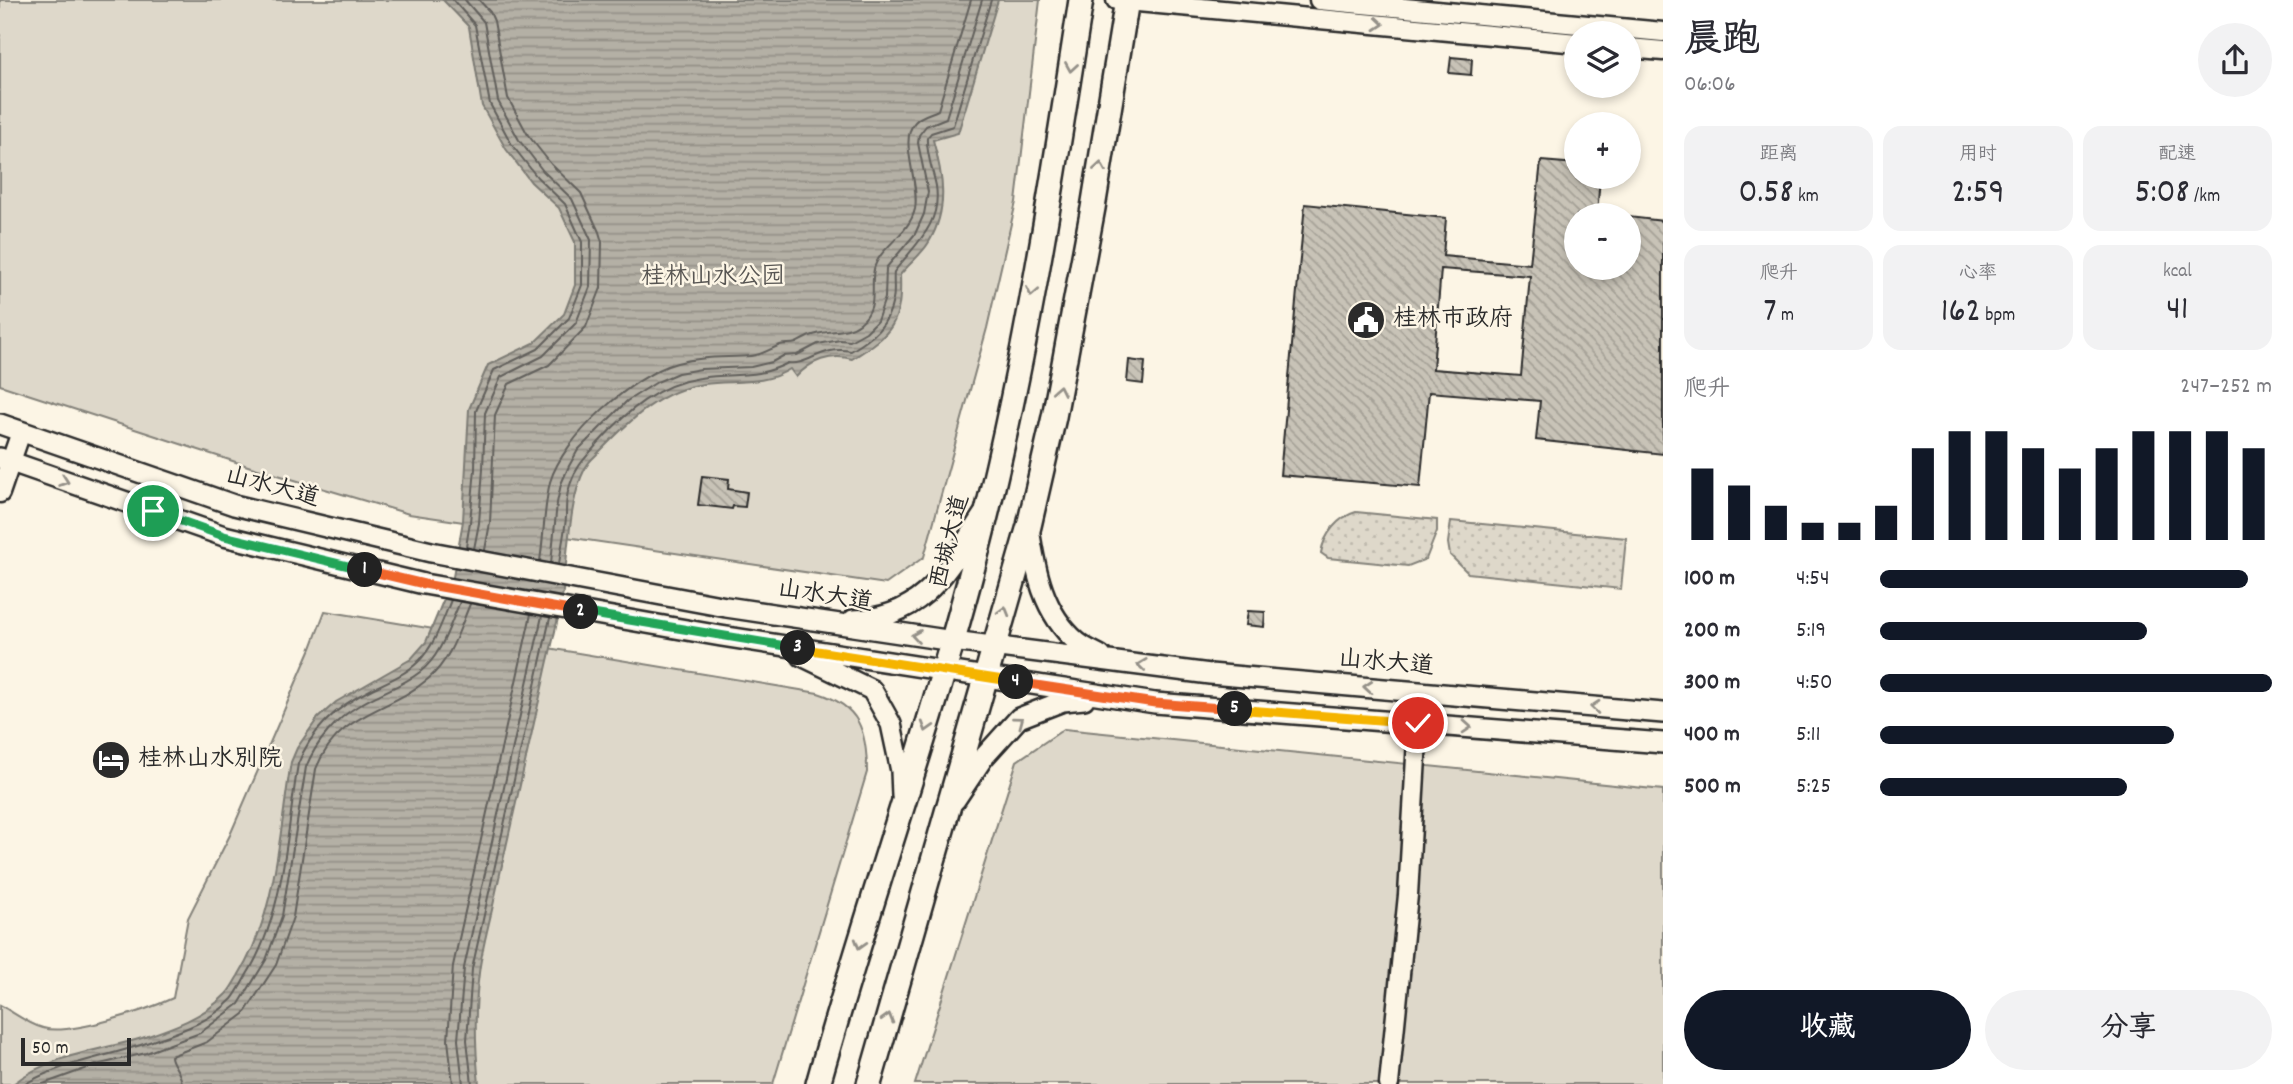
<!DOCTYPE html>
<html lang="zh">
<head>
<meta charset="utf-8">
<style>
  :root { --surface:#fff; --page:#f2f2f3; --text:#2b2b33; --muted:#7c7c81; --accent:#111827 }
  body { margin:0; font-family:Dekko,"LXGW WenKai TC",sans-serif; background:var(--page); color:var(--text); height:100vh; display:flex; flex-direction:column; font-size:26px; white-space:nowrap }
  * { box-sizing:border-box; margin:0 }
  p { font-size:23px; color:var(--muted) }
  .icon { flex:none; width:38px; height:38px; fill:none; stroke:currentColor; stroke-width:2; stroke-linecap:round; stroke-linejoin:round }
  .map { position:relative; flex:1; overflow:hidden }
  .side { display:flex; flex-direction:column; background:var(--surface); width:630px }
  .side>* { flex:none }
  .controls { position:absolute; left:1564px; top:21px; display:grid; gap:14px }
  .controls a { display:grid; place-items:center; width:77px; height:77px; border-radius:50%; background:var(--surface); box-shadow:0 4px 10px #0003; font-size:35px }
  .scale { position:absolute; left:21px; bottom:18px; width:110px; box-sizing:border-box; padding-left:7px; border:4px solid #2b2b2b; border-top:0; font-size:19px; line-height:24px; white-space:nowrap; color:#2b2b2b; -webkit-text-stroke:5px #fcf5e5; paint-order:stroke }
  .pin { position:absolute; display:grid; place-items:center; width:60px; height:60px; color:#fff; margin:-30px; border:4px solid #fff; border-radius:50%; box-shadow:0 2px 7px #0007 }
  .km { position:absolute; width:35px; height:35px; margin:-18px; border-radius:50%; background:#222; color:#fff; font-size:19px; line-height:35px; text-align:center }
  .round { display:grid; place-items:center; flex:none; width:74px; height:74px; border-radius:37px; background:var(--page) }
  .overview { display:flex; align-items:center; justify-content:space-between; height:119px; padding:0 21px }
  h1 { font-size:38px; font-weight:600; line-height:52px }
  .metrics { display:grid; grid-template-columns:repeat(3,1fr); gap:10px; height:119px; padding:7px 21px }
  .metrics div { display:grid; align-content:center; border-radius:18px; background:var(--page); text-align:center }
  .metrics b { font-size:35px; font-weight:600 }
  .metrics small { font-size:19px; font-weight:400 }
  .metrics p { font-size:19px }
  .chart { height:196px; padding:14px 21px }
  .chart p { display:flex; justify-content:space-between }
  .chart svg { width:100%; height:126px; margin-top:7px; stroke:var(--accent); stroke-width:6 }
  .cta { display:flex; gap:14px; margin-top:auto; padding:14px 21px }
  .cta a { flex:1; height:80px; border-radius:42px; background:var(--accent); color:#fff; font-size:28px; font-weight:600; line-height:80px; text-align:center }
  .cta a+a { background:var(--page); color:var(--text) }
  ul { padding:0 21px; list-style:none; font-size:23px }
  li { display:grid; grid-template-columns:112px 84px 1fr; align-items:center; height:52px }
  li i { height:18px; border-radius:9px; background:var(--accent) }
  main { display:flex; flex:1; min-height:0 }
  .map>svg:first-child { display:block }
  .grass { fill:url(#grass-dots); stroke:#84827a; stroke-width:2 }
  .park { fill:#ded8ca; stroke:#84827a; stroke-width:2 }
  .water { fill:url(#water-rules); stroke:#7d7b74; stroke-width:2 }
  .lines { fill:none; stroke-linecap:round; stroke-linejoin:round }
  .shore { stroke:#62605c; stroke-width:2 }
  .building { fill:url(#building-back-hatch); stroke:#2b2b2b; stroke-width:2; fill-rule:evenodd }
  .secondary-casing { stroke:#2b2b2b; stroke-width:23 }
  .primary-casing { stroke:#2b2b2b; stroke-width:24 }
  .highway-casing { stroke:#2b2b2b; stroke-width:28 }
  .secondary { stroke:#fcf5e5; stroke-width:18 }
  .primary { stroke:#fcf5e5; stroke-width:19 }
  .highway { stroke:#fcf5e5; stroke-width:23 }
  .oneway { stroke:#949088 }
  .split-1-casing { stroke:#fff; stroke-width:14 }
  .split-2-casing { stroke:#fff; stroke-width:14 }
  .split-3-casing { stroke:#fff; stroke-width:14 }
  .split-4-casing { stroke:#fff; stroke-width:14 }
  .split-5-casing { stroke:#fff; stroke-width:14 }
  .split-6-casing { stroke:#fff; stroke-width:14 }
  .split-1 { stroke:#22a559; stroke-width:9 }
  .split-2 { stroke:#f0652b; stroke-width:9 }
  .split-3 { stroke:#22a559; stroke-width:9 }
  .split-4 { stroke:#f5b400; stroke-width:9 }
  .split-5 { stroke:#f0652b; stroke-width:9 }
  .split-6 { stroke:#f5b400; stroke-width:9 }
  .labels { text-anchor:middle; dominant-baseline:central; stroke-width:5; stroke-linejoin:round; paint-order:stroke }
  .park-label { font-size:24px; fill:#585653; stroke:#fcf5e5 }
  .poi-label { font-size:24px; fill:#2b2b2b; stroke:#fcf5e5; text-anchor:start }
  .street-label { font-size:24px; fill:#2b2b2b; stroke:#fcf5e5 }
</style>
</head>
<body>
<main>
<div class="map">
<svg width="1663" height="1084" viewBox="0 0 1663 1084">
  <defs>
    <pattern id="grass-dots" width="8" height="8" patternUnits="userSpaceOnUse" patternTransform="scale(1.75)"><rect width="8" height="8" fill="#ded8ca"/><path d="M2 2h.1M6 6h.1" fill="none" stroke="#bfbaae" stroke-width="1.8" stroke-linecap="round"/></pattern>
    <pattern id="water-rules" width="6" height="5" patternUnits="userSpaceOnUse" patternTransform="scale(1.75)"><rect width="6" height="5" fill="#b4b0a5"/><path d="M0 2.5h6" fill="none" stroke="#938f87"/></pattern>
    <pattern id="building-back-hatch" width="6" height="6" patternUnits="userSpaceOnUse" patternTransform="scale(1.75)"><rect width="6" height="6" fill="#c8c3b7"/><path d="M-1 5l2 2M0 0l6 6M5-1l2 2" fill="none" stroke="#a39f95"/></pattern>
  </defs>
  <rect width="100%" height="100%" fill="#fcf5e5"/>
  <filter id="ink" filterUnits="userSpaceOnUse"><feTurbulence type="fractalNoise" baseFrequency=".0143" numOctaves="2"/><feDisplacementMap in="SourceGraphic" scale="14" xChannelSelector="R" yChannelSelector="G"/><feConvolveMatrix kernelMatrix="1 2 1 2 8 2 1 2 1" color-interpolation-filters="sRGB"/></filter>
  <g filter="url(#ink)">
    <path class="grass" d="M1356,512L1437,520V531L1426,559L1408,566L1328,558L1321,553C1324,534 1338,517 1356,512Z
      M1451,521L1626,538L1621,589L1468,573L1450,555L1448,543Z"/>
    <path class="park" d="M0,0H1040L1016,202L987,328L924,557L886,584L409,514L251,467L0,385Z
      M325,611L818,693C859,706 867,730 867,772L773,1084H0V1005C13,1012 28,1024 43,1028C70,1036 147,1010 173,998L188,918L230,835L311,648Z
      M1064,729L1663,790V1084H915L1017,761Z"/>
    <path class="water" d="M443,0H998L958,133L933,140C943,175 949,209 929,242C922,254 909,264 900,275C902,323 892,334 852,359C831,353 810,361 796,377L790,369C764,386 734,380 704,384C655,391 625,426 592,459C569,482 568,558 563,591C559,619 551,646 545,674C529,748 511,822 495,896C490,921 482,947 479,973C474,1011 475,1046 479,1084H160L153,1080L134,1084H13C49,1055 99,1051 142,1038C172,1028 204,1017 226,994C231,989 234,982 238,976C277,913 279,834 291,762L297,748L318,718L336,702L411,659L426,642L453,577L463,521L469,409L488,365L534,343L564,314L575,285V242L559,208L531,182L506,149L482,106L469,27Z"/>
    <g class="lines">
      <path class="shore" d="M453,0L475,25L490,104L512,145L537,177L565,204L582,242V285L569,318L538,349L494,370L476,411L475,469L470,522L466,547
        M465,0L484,22L498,101L519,140L543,171L572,199L591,240L590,287L576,323L543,356L501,377L485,413L483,469L479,523L474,549
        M479,0L490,12L494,21L508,98L528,135L551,164L581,193L599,232L602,242L601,288L586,327L549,365L509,384L495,415L490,523L485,550
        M540,561C544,535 544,507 550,482C563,437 633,375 677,363C702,356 726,358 751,356C762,355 770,349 780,345C785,343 791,345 796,343C800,341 805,338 810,336C826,329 846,334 860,323C879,308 870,289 874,269C879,247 909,235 915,209C920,182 898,140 915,122C921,115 930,114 938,110L971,0
        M551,563L557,503L561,484L569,466L578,450L627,401L657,382L678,373L701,369L751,367L772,362L783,356L797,355L818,344L840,340L850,341L866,332L877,321L885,298L886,268L915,234L924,214L928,192L918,143L919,135L926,126L946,118L982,0
        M559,564C561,549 565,532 566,517C566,506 566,496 570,485C576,466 586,457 599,442C627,411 658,384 700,378C735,372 755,380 788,363C809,366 821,345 851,351C873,338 888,326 893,300C895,291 893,281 894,272C914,245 942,225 936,186C933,171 926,153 927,138L931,133L953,126L991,0
        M25,1084C65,1061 110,1057 152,1041C181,1031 210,1022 232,999C237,993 242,983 246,976C285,914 286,835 298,764C311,730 339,705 372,689C387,682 406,674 418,662C435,645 442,622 451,600
        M43,1084L96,1065L146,1053L200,1033L239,1004L266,960L282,916L306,767C316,742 336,719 358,706C378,693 401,687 420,672C442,655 449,626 460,602
        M182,1084C181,1071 171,1064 171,1056L207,1042L244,1014L276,965L293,917L316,769C339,711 388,713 428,679C451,660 459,630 470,604
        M453,1084L448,1040L453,966L531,614
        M463,1084L458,1040L464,968L542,616
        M472,1084L467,1040L472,969L550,618"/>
    </g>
    <path class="building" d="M1451,57L1472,59L1471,75L1449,73Z
      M1541,161L1577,164V177H1600L1597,215H1577V268H1629V217L1663,221V454L1536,440L1540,401L1429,392L1420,487L1280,475L1305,204L1446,218L1443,256L1530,264ZM1441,269L1530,276L1521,376L1433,369Z
      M1129,360L1145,362L1143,384L1127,382Z
      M702,476L729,479L728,489L747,492L745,507L733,506L732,509L698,505Z
      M1248,611L1265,612L1264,627L1246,625Z"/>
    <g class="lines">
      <defs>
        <path id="secondary" d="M1116,0L1577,43
          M1319,0L1663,32
          M1629,48L1663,51
          M0,493L21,432
          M1389,1084L1408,895L1418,723"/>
        <path id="primary" d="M0,424L234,505L431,552L726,607L953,641L1210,674L1663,713
          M0,458L224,536L424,584L721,636L1155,703L1663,743
          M1029,528C1035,570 1043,613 1077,642C1084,648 1094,652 1101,656
          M853,620C926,618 948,568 983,515
          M802,656L872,690L891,724L901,771L902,796
          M955,800L983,758L1019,718L1063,701L1084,699"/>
        <path id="highway" d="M818,1084C870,897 937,713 984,524C1027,352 1054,175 1081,0
          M869,1084L1029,526L1054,417L1093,208L1127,0"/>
      </defs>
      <use href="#secondary" class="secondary-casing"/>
      <use href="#primary" class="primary-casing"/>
      <use href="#highway" class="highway-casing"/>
      <use href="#secondary" class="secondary"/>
      <use href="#primary" class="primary"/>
      <use href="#highway" class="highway"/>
    </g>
    <defs><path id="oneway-chevron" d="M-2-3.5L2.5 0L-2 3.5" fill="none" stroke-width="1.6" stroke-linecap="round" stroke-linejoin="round" transform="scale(1.75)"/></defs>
    <g class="oneway">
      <use href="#oneway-chevron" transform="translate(1379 24) rotate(5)"/>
      <use href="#oneway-chevron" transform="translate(1071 67) rotate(99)"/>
      <use href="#oneway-chevron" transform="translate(1100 167) rotate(-81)"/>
      <use href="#oneway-chevron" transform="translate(1032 292) rotate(101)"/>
      <use href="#oneway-chevron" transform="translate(1059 390) rotate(-79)"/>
      <use href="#oneway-chevron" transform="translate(64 481) rotate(19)"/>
      <use href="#oneway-chevron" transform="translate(1004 611) rotate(-74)"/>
      <use href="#oneway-chevron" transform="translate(916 636) rotate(-171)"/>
      <use href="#oneway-chevron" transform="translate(1142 665) rotate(-173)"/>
      <use href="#oneway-chevron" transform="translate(1368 687) rotate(-175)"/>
      <use href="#oneway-chevron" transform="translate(1595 707) rotate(-175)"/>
      <use href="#oneway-chevron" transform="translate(1019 721) rotate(-37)"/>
      <use href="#oneway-chevron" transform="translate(927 727) rotate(107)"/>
      <use href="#oneway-chevron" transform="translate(1467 727) rotate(4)"/>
      <use href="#oneway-chevron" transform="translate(860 944) rotate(107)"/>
      <use href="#oneway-chevron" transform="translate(888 1018) rotate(-74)"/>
    </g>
  </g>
  <g class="lines" filter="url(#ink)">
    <defs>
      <path id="split-1" d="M153,511L224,536L365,570"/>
      <path id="split-2" d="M365,570L424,584L581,612"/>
      <path id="split-3" d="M581,612L798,648"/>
      <path id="split-4" d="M798,648L1016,682"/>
      <path id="split-5" d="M1016,682L1155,703L1235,709"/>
      <path id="split-6" d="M1235,709L1418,723"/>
    </defs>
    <use href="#split-1" class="split-1-casing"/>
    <use href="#split-2" class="split-2-casing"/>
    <use href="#split-3" class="split-3-casing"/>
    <use href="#split-4" class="split-4-casing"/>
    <use href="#split-5" class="split-5-casing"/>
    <use href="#split-6" class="split-6-casing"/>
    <use href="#split-1" class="split-1"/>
    <use href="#split-2" class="split-2"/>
    <use href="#split-3" class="split-3"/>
    <use href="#split-4" class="split-4"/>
    <use href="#split-5" class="split-5"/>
    <use href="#split-6" class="split-6"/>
  </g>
  <defs>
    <symbol id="civic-disc" viewBox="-11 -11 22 22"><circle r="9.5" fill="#2b2b2b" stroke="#fcf5e5"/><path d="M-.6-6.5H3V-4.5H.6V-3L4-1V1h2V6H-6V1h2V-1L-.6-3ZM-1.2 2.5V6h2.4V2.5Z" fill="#fff"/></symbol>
    <symbol id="hotel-disc" viewBox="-11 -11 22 22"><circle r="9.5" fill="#2b2b2b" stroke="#fcf5e5"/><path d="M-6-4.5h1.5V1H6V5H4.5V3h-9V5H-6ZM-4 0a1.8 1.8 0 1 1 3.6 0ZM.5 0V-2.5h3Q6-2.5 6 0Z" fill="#fff"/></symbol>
  </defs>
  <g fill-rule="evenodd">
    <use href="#civic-disc" x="1344" y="298" width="44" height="44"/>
    <use href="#hotel-disc" x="89" y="738" width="44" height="44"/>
  </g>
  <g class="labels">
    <g class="park-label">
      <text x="713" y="278">桂林山水公园</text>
    </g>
    <g class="poi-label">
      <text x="1393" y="320">桂林市政府</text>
      <text x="138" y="760">桂林山水别院</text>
    </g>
    <g class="street-label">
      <text transform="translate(272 488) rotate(15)">山水大道</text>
      <text transform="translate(951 542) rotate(-76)">西城大道</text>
      <text transform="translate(825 597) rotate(9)">山水大道</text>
      <text transform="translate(1386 664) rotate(5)">山水大道</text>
    </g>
  </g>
</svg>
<div class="controls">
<a><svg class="icon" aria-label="layers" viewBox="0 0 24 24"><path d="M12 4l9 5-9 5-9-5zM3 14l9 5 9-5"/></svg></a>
<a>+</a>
<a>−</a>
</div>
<div class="scale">50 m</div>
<div class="pin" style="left:153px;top:511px;background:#1e9e55"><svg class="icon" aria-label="arrive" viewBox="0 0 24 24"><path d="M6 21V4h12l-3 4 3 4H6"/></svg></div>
<div class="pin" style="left:1418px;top:723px;background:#d93025"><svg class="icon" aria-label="check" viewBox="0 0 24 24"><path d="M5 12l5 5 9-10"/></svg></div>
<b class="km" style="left:365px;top:570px">1</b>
<b class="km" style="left:581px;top:612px">2</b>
<b class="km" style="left:798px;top:648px">3</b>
<b class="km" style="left:1016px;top:682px">4</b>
<b class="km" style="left:1235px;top:709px">5</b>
</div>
<section class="side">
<div class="overview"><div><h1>晨跑</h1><p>06:06</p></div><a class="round"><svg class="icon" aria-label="share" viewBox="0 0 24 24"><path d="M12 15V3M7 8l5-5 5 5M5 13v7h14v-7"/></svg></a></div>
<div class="metrics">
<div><p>距离</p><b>0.58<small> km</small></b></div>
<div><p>用时</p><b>2:59</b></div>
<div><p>配速</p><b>5:08<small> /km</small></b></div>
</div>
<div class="metrics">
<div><p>爬升</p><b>7<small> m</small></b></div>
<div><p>心率</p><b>162<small> bpm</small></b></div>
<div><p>kcal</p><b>41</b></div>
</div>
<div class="chart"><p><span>爬升</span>247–252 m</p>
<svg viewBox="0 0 160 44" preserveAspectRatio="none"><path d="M5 44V19M15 44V25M25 44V32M35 44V38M45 44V38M55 44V32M65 44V12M75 44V6M85 44V6M95 44V12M105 44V19M115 44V12M125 44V6M135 44V6M145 44V6M155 44V12"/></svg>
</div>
<ul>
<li><b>100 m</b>4:54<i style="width:94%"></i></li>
<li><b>200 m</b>5:19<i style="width:68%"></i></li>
<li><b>300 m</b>4:50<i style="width:100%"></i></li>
<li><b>400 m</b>5:11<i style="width:75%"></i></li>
<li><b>500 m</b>5:25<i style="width:63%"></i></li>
</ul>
<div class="cta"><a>收藏</a><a>分享</a></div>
</section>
</main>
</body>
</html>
